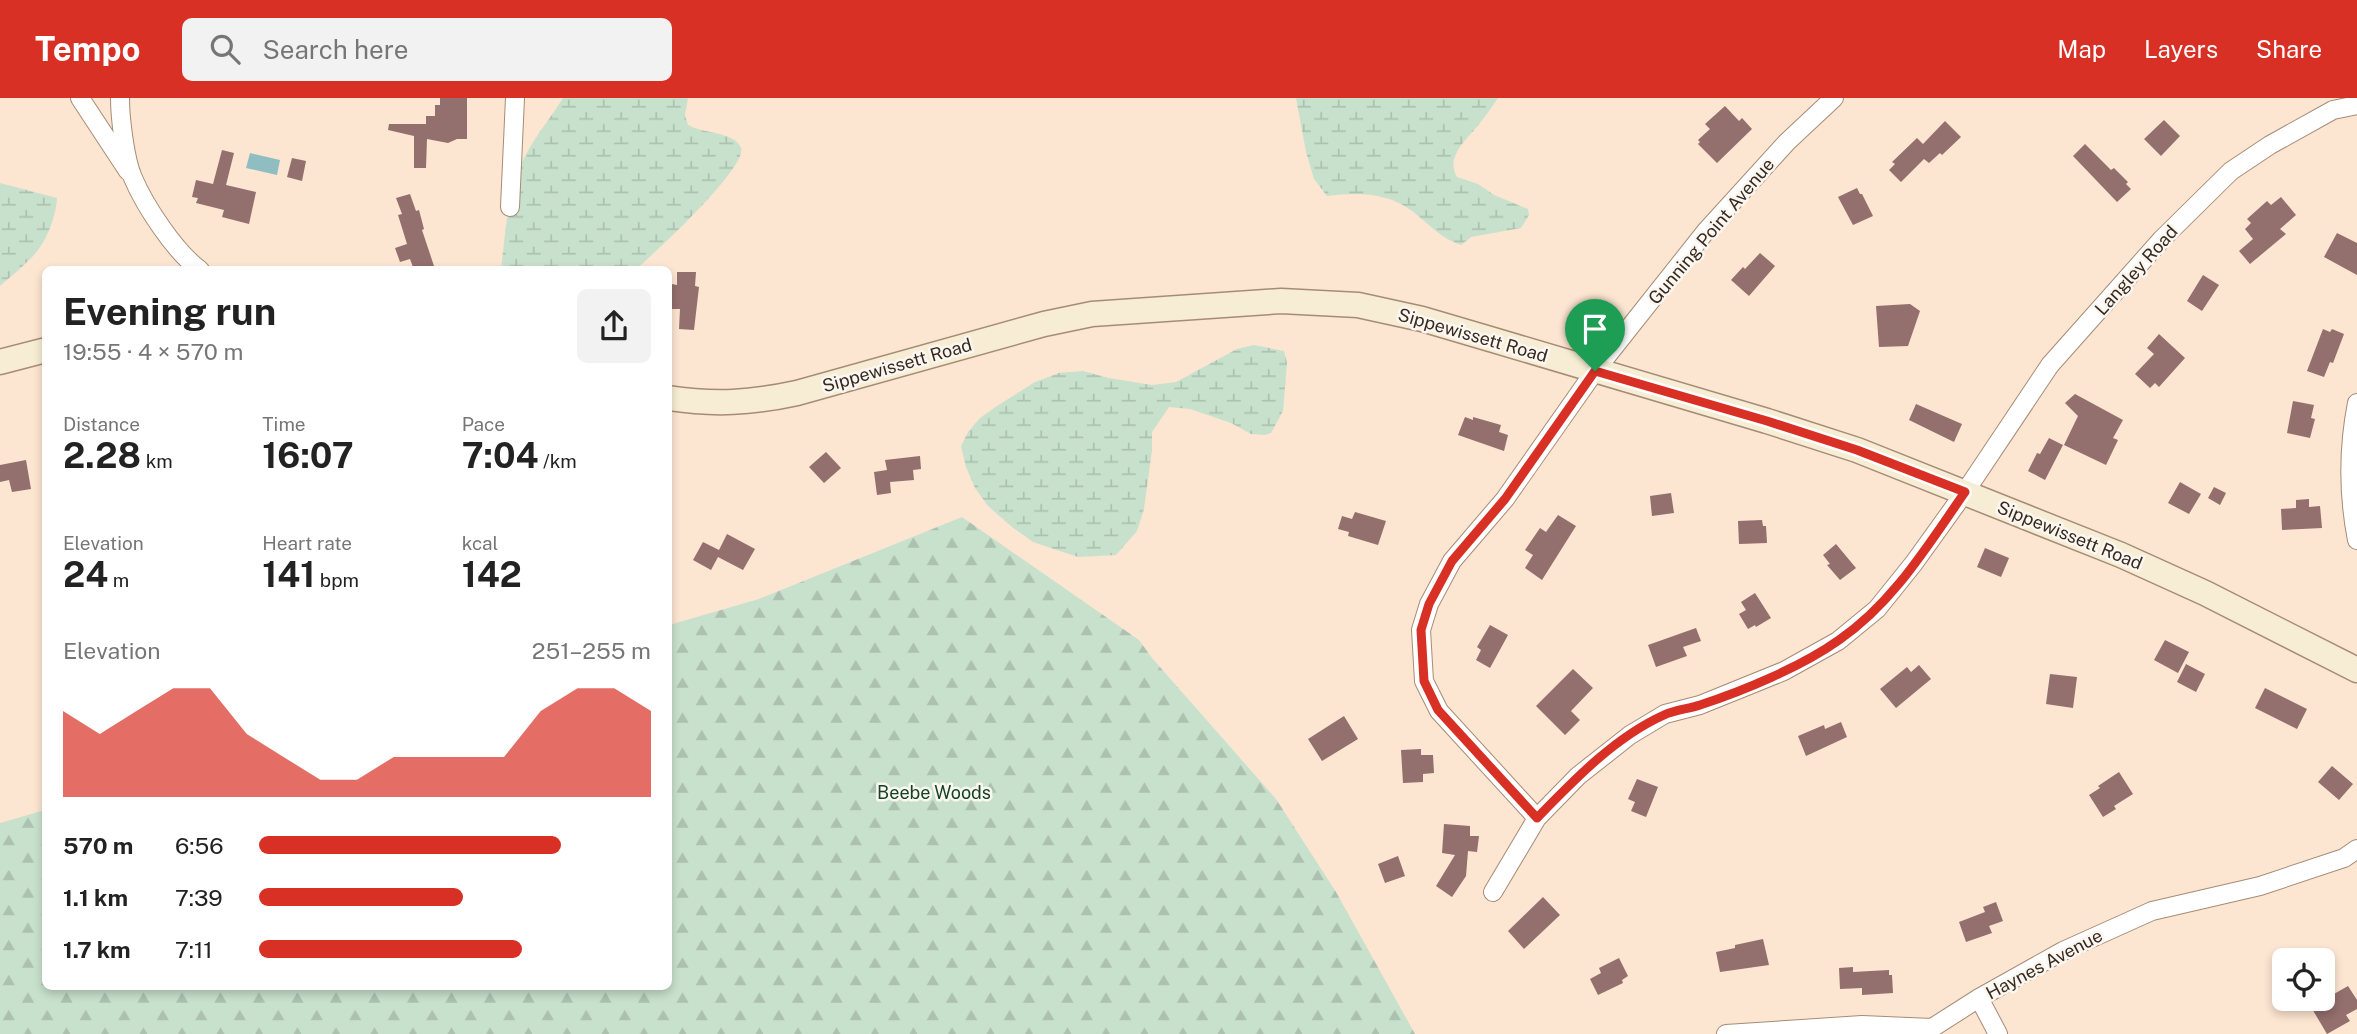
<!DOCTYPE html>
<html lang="en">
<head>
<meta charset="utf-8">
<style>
  :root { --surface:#fff; --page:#f2f2f2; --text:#222; --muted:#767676; --accent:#d93025 }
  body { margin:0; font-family:"Public Sans",sans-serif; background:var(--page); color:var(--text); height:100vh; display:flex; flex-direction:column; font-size:26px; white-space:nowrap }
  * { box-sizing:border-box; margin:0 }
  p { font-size:23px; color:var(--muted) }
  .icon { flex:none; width:38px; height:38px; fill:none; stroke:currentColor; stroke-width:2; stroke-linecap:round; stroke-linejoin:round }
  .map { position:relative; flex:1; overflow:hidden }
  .panel { position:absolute; left:42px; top:168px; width:630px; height:724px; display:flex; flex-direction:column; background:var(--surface); border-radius:10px; box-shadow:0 4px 10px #0003 }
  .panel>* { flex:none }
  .controls { position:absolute; left:2272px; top:850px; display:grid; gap:14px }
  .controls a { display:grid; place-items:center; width:63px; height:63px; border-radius:10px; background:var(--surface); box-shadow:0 4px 10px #0003; font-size:35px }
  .pin { position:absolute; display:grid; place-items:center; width:60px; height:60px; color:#fff; margin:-72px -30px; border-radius:50% 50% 50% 0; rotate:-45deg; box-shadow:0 0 7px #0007 }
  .pin .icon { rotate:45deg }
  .round { display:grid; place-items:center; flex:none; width:74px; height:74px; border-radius:10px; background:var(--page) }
  .head { display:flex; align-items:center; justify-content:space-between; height:119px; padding:0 21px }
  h1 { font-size:38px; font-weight:700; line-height:52px }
  .metrics { display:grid; grid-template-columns:repeat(3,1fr); gap:10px; height:119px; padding:7px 21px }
  .metrics div { display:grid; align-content:center }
  .metrics b { font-size:35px; font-weight:700 }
  .metrics small { font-size:19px; font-weight:400 }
  .metrics p { font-size:19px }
  .chart { height:196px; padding:14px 21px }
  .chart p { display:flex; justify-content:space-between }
  .chart svg { width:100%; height:126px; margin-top:7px; fill:var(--accent); opacity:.7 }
  ul { padding:0 21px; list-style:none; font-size:23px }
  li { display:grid; grid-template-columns:112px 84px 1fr; align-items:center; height:52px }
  li i { height:18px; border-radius:9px; background:var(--accent) }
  header { display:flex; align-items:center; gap:42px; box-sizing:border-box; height:98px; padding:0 35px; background:var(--accent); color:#fff }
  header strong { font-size:33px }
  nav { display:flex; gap:38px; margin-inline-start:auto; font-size:24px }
  .search { width:490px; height:63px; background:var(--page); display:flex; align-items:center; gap:18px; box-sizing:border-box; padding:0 24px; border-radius:10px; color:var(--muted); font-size:26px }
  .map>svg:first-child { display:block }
  .forest { fill:url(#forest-firs) }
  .wetland { fill:url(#wetland-marsh) }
  .water { fill:#8fbdc1 }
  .building { fill:#936f6d }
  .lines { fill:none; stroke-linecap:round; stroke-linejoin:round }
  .street-casing { stroke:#a68c75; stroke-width:20 }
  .secondary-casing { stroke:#a68c75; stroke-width:27 }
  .street { stroke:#fff; stroke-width:18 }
  .secondary { stroke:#f7edd4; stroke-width:24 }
  .route-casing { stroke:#fff; stroke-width:14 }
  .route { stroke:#d93025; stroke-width:9 }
  .labels { text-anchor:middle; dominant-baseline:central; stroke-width:5; stroke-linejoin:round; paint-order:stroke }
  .street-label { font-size:18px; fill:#362b21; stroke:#fcf6f1 }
  .park-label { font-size:18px; fill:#124423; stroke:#fcf6f1 }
</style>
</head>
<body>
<header>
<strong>Tempo</strong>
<div class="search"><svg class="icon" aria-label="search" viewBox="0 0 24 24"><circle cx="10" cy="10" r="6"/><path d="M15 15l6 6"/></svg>Search here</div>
<nav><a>Map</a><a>Layers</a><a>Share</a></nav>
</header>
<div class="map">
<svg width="2357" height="936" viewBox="0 0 2357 936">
  <defs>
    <pattern id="forest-firs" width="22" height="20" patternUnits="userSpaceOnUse" patternTransform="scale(1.75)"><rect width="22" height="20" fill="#c8e1cd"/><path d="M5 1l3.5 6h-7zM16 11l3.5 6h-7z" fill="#acc1b0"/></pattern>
    <pattern id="wetland-marsh" width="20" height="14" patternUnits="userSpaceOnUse" patternTransform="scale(1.75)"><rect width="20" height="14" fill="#c8e1cd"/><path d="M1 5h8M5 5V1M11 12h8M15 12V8" fill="none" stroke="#acc1b0"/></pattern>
  </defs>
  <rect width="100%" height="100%" fill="#fce5d1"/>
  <path class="forest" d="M962,419L1139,542L1152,560L1276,701L1336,794L1415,936H0V725L45,712L46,889H668L669,527L759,501Z"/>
  <path class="wetland" d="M563,0H688L685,17L688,27C703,36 734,33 741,50C748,69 653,157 636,171L501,172C505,138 507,101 520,69C530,44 549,23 563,0Z
    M1296,0H1498C1491,11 1483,21 1475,31C1463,45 1446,60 1457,79L1478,86L1494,97L1528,111L1529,117L1521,130L1471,139L1461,147C1441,141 1428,125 1412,113C1388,94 1356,94 1327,98L1314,81L1306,54Z
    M0,85L57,100C56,118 47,143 34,157C24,168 11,178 0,188Z
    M1254,247L1284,253L1287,265L1283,313L1271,335L1265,337L1251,336L1231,325L1190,311L1169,309L1152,334V352L1144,411L1137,433L1116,457L1078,459L1033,444L1012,429L988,408L975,390L966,369L961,348L968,334L980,320L997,308L1035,284L1059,275L1083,273L1109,280L1152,287L1176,284L1237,251Z"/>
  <path class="water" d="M250,55L280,62L277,77L246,70Z"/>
  <path class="building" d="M440,0H467V41H457L448,45L427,41L426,70H414V38L388,32L389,26H426V18H435V7H440Z
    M1725,8L1739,23L1742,20L1752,31L1717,65L1698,46L1700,44L1698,42L1710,31L1705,26Z
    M2164,22L2180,38L2161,58L2144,41Z
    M1945,23L1961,39L1942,57L1940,55L1929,65L1924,61L1901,84L1889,72L1895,66L1892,64L1917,40L1923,46Z
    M2085,46L2111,72L2114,70L2128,84L2126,86L2131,91L2117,104L2073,58Z
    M222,52L234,55L226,87L256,94L249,126L222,119L224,112L196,105L198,100L192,99L196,82L213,86Z
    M292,60L306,63L302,83L287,79Z
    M1857,90L1860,96H1862L1873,118L1853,127L1838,99Z
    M410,96L416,113L419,112L424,131L422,132L434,168L424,172H414L410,161L400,164L395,150L407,146L398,117L402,116L396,100Z
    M2281,99L2296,117L2280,131L2286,136L2250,166L2239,153L2253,141L2245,131L2251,125L2247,121L2267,103L2271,107Z
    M2337,135L2357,145V177L2324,159Z
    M1760,155L1775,168L1749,198L1731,182L1743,169L1745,171Z
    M677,174H696L695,188L699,189L694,232L679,231L680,211H672V186L677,187Z
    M2203,177L2219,187L2202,213L2187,203Z
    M1910,206L1920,213L1908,248L1879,249L1876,208Z
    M2323,231L2330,234L2332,231L2344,236L2333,265L2330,264L2324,279L2307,273Z
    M2159,236L2185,260L2159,289L2155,285L2150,290L2135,276L2154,256L2147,250Z
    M2075,296L2123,322L2113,340L2118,342L2106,367L2064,347L2078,318L2065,305Z
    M2293,303L2314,307L2311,320L2315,321L2310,340L2287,335Z
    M1916,306L1962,326L1954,344L1909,322Z
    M1465,319L1473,322V319L1501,327L1499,334L1508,337L1504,353L1458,337Z
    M2049,340L2063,347L2045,382L2028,373L2037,355L2040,356Z
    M826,354L841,370L824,385L809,369Z
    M920,358L921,371L913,372L914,382L890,384L891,395L877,397L874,374L887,372L885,362Z
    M26,362L31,391L12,394L9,382L0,384V367Z
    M2180,384L2201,396L2189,416L2168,405Z
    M2214,389L2226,395L2220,407L2208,400Z
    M1671,395L1674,415L1652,418L1650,398Z
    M2309,401V409L2320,408L2322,430L2282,432L2281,411L2296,410V402Z
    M1355,414L1386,423L1378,447L1348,438L1349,434L1338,431L1342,418L1352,421Z
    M1558,417L1576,428L1542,482L1525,470L1533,457L1525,452L1540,430L1546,434Z
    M1762,422L1763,428H1766L1767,445L1739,446L1738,423Z
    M727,436L755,451L743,472L718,459L711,472L693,462L703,444L719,452Z
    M1836,446L1856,470L1840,482L1827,467L1830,466L1823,457Z
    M1985,450L2009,460L2001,479L1977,469Z
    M1755,495L1771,520L1756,529L1755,527L1748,531L1739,516L1746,512L1741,504Z
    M1490,527L1508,537L1490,570L1476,562L1481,552L1477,549Z
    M1696,530L1701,543L1683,549L1687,558L1656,569L1648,547Z
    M2165,542L2189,554L2178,575L2154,562Z
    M2186,566L2205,576L2196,594L2177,584Z
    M1919,567L1931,581L1896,610L1880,591L1907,569L1911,574Z
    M1573,571L1593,590L1571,613L1580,622L1565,637L1536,608Z
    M2050,576L2077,579L2073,610L2046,606Z
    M2265,590L2307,611L2297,631L2255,610Z
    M1344,618L1358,641L1322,663L1308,641Z
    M1841,624L1847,639L1806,658L1798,638L1824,627L1825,631Z
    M1421,651V657H1433L1434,675L1423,676V684L1403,685L1401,652Z
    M2332,668L2353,686L2339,702L2318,684Z
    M2119,674L2133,696L2114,708L2116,711L2103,719L2089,697L2100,690L2098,688Z
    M1637,681L1658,689L1646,719L1631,713L1635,704L1628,701Z
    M1444,726L1470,728V738H1479L1477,754L1468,753L1466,778L1452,799L1436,788L1455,757L1442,755Z
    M1398,758L1405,778L1385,785L1378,766Z
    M1543,799L1560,817L1524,851L1508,833Z
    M1996,804L2003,823L1989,828L1992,835L1966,844L1959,824L1985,814L1983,809Z
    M1763,841L1769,867L1720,874L1716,854L1735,850V847Z
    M1619,860L1628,878L1622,882L1623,885L1598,897L1590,881L1601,875L1599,870Z
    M1853,869V874L1889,872V877H1892L1893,895L1862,897V890L1840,891L1839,870Z
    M2348,888L2357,902V911L2346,917L2350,923L2327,936L2311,909Z"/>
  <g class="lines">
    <defs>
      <path id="street" d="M80,0L128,73
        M120,0C120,20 125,62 133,80C145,108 175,154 200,172
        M510,109L515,0
        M2357,305C2348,351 2348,396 2357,442
        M1537,720L1439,613L1424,583L1421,532L1429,506L1452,463L1505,401L1595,273L1706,133L1787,44L1834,0
        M1493,794L1537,720L1578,678L1630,637L1665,616L1700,607L1784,573L1838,543L1877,511L1914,465L1965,394L2050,267L2162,141L2231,73L2270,47L2333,12L2357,7
        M1979,900L1998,936
        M1726,936L1862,927L1932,930L1979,900L2063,853L2152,813L2260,788L2344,760L2357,751"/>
      <path id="secondary" d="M0,264L46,252
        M668,300C715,307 751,305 797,295L1044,226L1092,216L1281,203L1358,207L1422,221L1490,241L1767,323L1857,352L2121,457L2205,495L2357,572"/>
    </defs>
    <use href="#street" class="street-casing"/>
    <use href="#secondary" class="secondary-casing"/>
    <use href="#street" class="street"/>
    <use href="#secondary" class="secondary"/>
  </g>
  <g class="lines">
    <defs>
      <path id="route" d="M1595,273L1767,323L1857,352L1965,394C1928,447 1893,505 1839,542C1801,569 1743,593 1700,607C1688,611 1675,612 1664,617C1615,639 1574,682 1537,720L1438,612L1424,583L1421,532L1429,506L1452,463L1505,401Z"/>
    </defs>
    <use href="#route" class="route-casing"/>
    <use href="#route" class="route"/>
  </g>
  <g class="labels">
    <g class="street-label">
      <text transform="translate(1711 133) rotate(-50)">Gunning Point Avenue</text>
      <text transform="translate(2136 172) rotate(-48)">Langley Road</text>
      <text transform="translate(1473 237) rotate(16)">Sippewissett Road</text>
      <text transform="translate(897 267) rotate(-16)">Sippewissett Road</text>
      <text transform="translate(2070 437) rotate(22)">Sippewissett Road</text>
      <text transform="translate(2044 866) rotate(-28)">Haynes Avenue</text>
    </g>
    <g class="park-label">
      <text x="934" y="694">Beebe Woods</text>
    </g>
  </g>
</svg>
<div class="controls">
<a><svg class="icon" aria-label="locate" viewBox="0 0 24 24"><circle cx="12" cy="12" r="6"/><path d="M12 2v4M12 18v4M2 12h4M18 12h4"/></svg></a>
</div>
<div class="pin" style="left:1595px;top:273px;background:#1e9e55"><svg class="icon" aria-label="arrive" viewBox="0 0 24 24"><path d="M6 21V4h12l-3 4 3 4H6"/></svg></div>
<section class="panel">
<div class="head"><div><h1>Evening run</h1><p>19:55 · 4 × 570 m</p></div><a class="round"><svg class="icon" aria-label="share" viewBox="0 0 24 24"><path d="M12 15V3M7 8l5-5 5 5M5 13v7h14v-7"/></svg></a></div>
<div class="metrics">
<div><p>Distance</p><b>2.28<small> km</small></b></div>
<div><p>Time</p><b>16:07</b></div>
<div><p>Pace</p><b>7:04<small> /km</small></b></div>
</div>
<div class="metrics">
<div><p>Elevation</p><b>24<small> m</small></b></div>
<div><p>Heart rate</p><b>141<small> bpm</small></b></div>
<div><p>kcal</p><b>142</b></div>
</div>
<div class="chart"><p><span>Elevation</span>251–255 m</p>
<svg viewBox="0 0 160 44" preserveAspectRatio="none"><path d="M0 44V14L10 22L20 14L30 6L40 6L50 22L60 30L70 38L80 38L90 30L100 30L110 30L120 30L130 14L140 6L150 6L160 14V44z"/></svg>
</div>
<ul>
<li><b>570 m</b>6:56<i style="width:77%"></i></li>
<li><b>1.1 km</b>7:39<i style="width:52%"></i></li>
<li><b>1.7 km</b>7:11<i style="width:67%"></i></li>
</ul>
</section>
</div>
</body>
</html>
